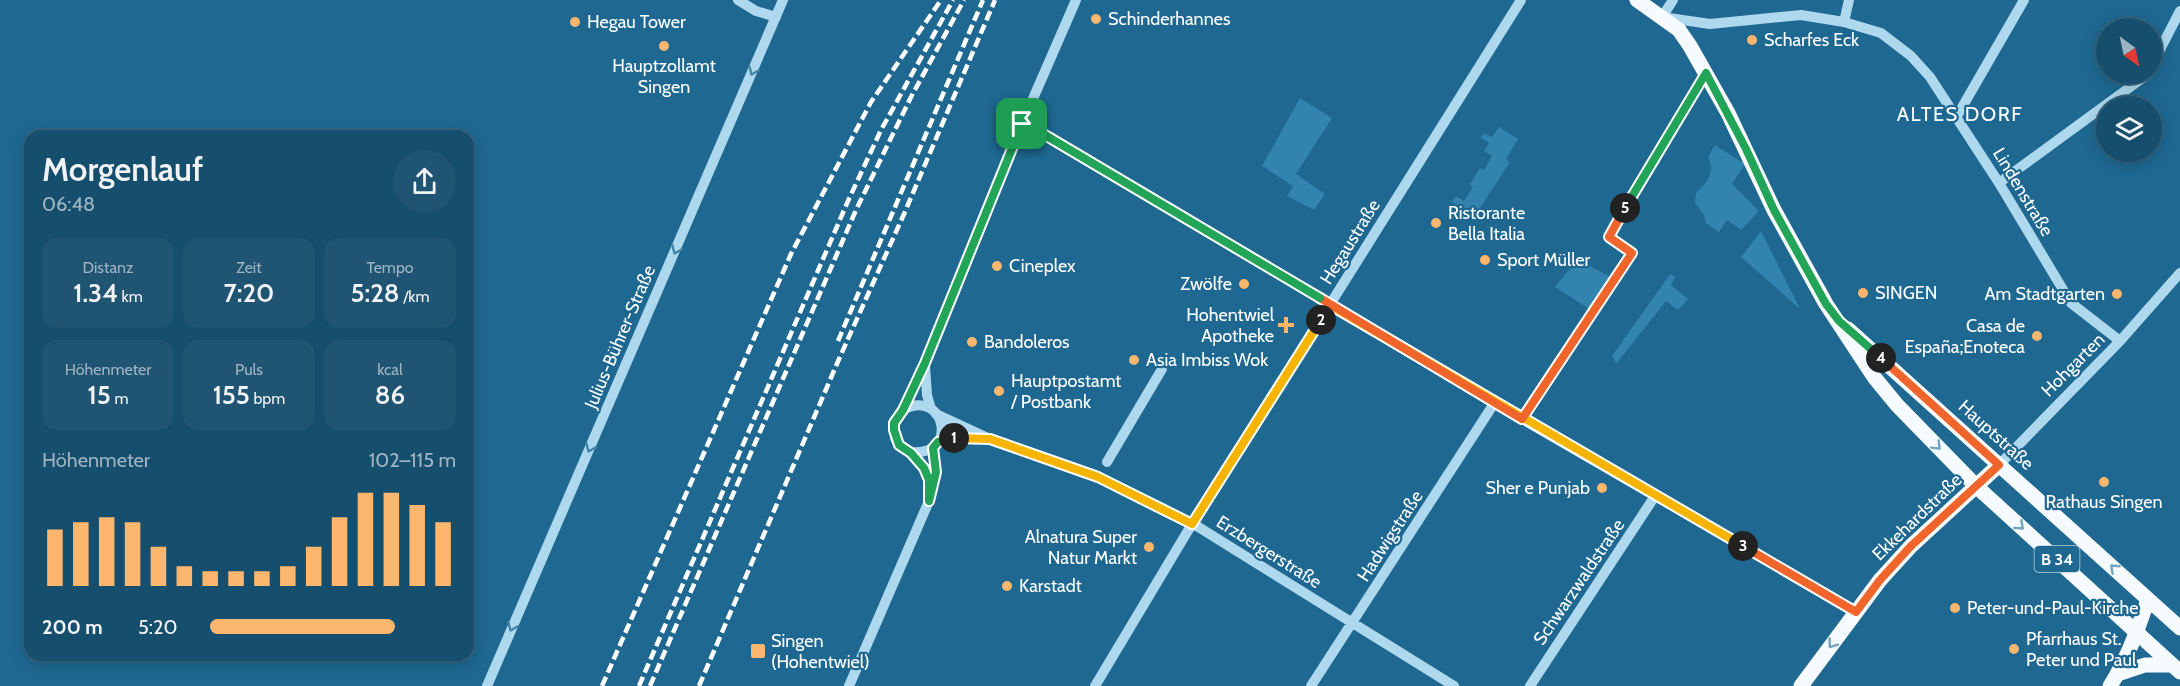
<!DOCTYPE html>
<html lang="de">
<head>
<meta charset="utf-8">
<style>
  :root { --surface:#164e6d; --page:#1f5572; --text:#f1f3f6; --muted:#9eb4c2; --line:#356580; --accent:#fcb66e }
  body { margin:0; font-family:Cabin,sans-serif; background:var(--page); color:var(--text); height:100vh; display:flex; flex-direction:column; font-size:22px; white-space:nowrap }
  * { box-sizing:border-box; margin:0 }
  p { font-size:20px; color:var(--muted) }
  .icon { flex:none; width:33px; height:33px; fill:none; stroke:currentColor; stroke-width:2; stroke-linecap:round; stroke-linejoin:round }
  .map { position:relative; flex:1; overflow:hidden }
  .sheet { position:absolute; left:24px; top:130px; width:450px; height:531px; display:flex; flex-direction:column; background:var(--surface); border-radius:18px; box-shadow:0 3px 15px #0003,0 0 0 2px var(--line) }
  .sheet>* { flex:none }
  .needle { width:39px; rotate:147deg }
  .buttons { position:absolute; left:2096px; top:18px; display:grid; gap:12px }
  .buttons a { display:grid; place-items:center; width:66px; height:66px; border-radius:50%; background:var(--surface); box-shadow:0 3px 15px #0003,0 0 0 2px var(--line); font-size:30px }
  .pin { position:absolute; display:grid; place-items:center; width:51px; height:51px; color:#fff; margin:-26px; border-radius:12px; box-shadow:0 3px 9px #0006 }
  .km { position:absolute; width:30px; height:30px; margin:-15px; border-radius:50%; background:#222; color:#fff; font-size:16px; line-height:30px; text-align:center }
  .round { display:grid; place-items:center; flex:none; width:63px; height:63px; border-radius:32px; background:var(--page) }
  .head { display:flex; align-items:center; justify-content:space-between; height:102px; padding:0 18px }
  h1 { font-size:33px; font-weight:600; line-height:45px }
  .metrics { display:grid; grid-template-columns:repeat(3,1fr); gap:9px; height:102px; padding:6px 18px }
  .metrics div { display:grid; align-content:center; border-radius:15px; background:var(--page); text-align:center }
  .metrics b { font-size:26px; font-weight:600 }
  .metrics small { font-size:16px; font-weight:400 }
  .metrics p { font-size:16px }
  .chart { height:168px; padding:12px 18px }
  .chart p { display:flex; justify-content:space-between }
  .chart svg { width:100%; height:108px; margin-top:6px; stroke:var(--accent); stroke-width:6 }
  ul { padding:0 18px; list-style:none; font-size:20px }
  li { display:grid; grid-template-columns:96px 72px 1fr; align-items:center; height:45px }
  li i { height:15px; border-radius:8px; background:var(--accent) }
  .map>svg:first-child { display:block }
  .green { fill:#3283ae }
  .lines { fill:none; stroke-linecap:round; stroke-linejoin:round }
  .minor { stroke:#aed8ed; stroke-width:10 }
  .major { stroke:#f5fbff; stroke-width:15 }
  .rail { stroke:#fff; stroke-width:4.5; stroke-dasharray:10 4.5; stroke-linecap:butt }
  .oneway { stroke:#4284a8 }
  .oneway2 { stroke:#74a3bd }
  .split-1-casing { stroke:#fff; stroke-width:12 }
  .split-2-casing { stroke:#fff; stroke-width:12 }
  .split-3-casing { stroke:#fff; stroke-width:12 }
  .split-4-casing { stroke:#fff; stroke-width:12 }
  .split-5-casing { stroke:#fff; stroke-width:12 }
  .split-6-casing { stroke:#fff; stroke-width:12 }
  .split-7-casing { stroke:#fff; stroke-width:12 }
  .split-1 { stroke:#22a559; stroke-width:8 }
  .split-2 { stroke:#f5b400; stroke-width:8 }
  .split-3 { stroke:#f5b400; stroke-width:8 }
  .split-4 { stroke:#f0652b; stroke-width:8 }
  .split-5 { stroke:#22a559; stroke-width:8 }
  .split-6 { stroke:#f0652b; stroke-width:8 }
  .split-7 { stroke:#22a559; stroke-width:8 }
  .poi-dot { fill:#fcb66e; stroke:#1e6891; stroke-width:2 }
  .labels { text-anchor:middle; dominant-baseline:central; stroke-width:4.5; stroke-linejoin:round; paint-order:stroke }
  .shield { fill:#1e6891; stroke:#bcd2de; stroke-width:1.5 }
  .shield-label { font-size:16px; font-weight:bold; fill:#fff }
  .poi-label { font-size:18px; fill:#fff; stroke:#1e6891; text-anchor:start }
  .street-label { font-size:18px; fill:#fff; stroke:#1e6891 }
  .neighbourhood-label { font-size:20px; letter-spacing:1.5px; fill:#fff; stroke:#1e6891 }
</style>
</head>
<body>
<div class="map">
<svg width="2180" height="686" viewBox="0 0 2180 686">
  <rect width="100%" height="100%" fill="#1e6891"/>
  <path class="green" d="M1300,98L1332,118L1296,174L1325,194L1314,210L1287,196L1293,186L1262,166Z
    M1499,127L1518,139L1506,159L1510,162L1475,216L1452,202L1456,196L1464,201L1473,187L1470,184L1480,168L1484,170L1492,156L1484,151L1489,143L1481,138L1484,133L1492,137Z
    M1715,145L1745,164L1732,184L1759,211L1741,230L1727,220L1719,232L1706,223L1704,215L1695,203L1696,193C1706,183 1716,173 1708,157Z
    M1761,231L1800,309L1741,257Z
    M1577,260L1615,279L1594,312L1555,287Z
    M1670,274L1675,277L1671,285L1688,299L1678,310L1666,301L1616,364L1612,356Z"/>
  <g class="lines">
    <path class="minor" d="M738,0L756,11L776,17
      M1673,0L1662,17L1710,24L1801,15L1844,22L1881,33L1911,56L1930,77L1999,183L2071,303L2120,341
      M1844,22L1849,0
      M2151,67L2180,11
      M1957,116L2024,0
      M1022,124L1045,135L1522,419L1856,612
      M1999,183L2148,74
      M925,366L927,395L931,409
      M903,410C945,387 960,457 911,452
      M936,414L990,439L1098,477L1192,523L1454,686
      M1522,419L1632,253L1609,237L1706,73
      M938,442L956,438L984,439
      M1107,462L1162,369
      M1999,465L2120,341L2180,273
      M929,501V480L924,468L911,452L899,445L895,438V423L903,410L925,363L1022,124L1076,0
      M487,686L783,0
      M849,686L929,501L936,472L933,448
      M1095,686L1186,534L1521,0
      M1311,686L1495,402
      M1530,686L1655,496"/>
    <path class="major" d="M1637,0L1679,30L1690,46L1728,113L1774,210L1826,304L1874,377L1897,405L1977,487L2180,672
      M1848,329L2180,628
      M2118,674L2145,665H2172
      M1801,686L1880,580L1911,546L1999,465
      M2110,686C2127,660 2138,629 2148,599"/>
    <path class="rail" d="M838,341L983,0
      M602,686L791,254L871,102L941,0
      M639,686L848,201L881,130L953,0
      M650,686L856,210L911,97L964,0
      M699,686L839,359L904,214L995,0"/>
  </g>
  <defs><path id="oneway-chevron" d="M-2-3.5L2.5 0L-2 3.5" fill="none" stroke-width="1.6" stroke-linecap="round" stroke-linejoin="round" transform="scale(1.5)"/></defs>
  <g class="oneway">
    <use href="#oneway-chevron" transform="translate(753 71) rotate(113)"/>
    <use href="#oneway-chevron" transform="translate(676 250) rotate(113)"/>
    <use href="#oneway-chevron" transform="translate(590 448) rotate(113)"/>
    <use href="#oneway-chevron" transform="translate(512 627) rotate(113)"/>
  </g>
  <g class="oneway2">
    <use href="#oneway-chevron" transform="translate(1937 446) rotate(45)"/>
    <use href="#oneway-chevron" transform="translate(2020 526) rotate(42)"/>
    <use href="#oneway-chevron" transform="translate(2114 568) rotate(-137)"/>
    <use href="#oneway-chevron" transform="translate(1832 644) rotate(126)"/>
  </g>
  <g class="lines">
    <defs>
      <path id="split-1" d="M954,438L938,442L933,448L936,472L929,501V480L924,468L911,453L899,445L894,430V423L903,410L925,363L1022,124"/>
      <path id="split-2" d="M954,438L990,439L1098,477L1192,524L1321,320"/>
      <path id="split-3" d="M1321,320L1330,305L1743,546"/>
      <path id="split-4" d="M1743,546L1856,612L1880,580L1911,546L1999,465L1881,358"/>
      <path id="split-5" d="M1625,208L1706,73L1746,149L1774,210L1826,304L1839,321L1881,358"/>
      <path id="split-6" d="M1320,298L1522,419L1632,253L1609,237L1625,208"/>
      <path id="split-7" d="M1022,124L1045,135L1320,298"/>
    </defs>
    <use href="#split-1" class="split-1-casing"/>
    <use href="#split-2" class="split-2-casing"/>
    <use href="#split-3" class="split-3-casing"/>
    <use href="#split-4" class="split-4-casing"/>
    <use href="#split-5" class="split-5-casing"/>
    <use href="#split-6" class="split-6-casing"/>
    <use href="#split-7" class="split-7-casing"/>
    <use href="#split-1" class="split-1"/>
    <use href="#split-2" class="split-2"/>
    <use href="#split-3" class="split-3"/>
    <use href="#split-4" class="split-4"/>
    <use href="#split-5" class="split-5"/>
    <use href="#split-6" class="split-6"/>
    <use href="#split-7" class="split-7"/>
  </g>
  <g class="poi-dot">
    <circle cx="1096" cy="19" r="6"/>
    <circle cx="575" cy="22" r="6"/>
    <circle cx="1752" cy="40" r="6"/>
    <circle cx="664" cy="46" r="6"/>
    <circle cx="1436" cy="223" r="6"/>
    <circle cx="1485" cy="260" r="6"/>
    <circle cx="997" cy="266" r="6"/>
    <circle cx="1244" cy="284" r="6"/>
    <circle cx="1863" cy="293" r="6"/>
    <circle cx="2117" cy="294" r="6"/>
    <path d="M1283 316h6v6h6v6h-6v6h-6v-6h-6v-6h6z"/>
    <circle cx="2037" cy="336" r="6"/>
    <circle cx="972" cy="342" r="6"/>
    <circle cx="1134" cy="360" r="6"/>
    <circle cx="999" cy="391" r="6"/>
    <circle cx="2104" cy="482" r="6"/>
    <circle cx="1602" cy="488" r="6"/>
    <circle cx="1149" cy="547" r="6"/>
    <circle cx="1007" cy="586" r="6"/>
    <circle cx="1955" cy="608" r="6"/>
    <circle cx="2014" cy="649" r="6"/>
    <rect x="750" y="643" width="16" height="16" rx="3"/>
  </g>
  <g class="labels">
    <rect class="shield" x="2034.5" y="546" width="45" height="26" rx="4.5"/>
    <g class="shield-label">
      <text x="2057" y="559">B 34</text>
    </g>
    <g class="poi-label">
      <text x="1108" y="19">Schinderhannes</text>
      <text x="587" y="22">Hegau Tower</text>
      <text x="1764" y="40">Scharfes Eck</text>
      <text x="664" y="66" text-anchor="middle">Hauptzollamt<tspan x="664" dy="21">Singen</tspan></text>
      <text x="1448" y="213">Ristorante<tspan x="1448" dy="21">Bella Italia</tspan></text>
      <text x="1497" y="260">Sport Müller</text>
      <text x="1009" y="266">Cineplex</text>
      <text x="1232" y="284" text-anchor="end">Zwölfe</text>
      <text x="1875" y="293">SINGEN</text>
      <text x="2105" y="294" text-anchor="end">Am Stadtgarten</text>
      <text x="1274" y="315" text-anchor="end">Hohentwiel<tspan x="1274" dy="21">Apotheke</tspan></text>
      <text x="2025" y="326" text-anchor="end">Casa de<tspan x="2025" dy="21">España;Enoteca</tspan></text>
      <text x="984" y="342">Bandoleros</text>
      <text x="1146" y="360">Asia Imbiss Wok</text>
      <text x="1011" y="381">Hauptpostamt<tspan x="1011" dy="21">/ Postbank</tspan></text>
      <text x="1590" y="488" text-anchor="end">Sher e Punjab</text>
      <text x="2104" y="502" text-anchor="middle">Rathaus Singen</text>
      <text x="1137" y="537" text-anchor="end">Alnatura Super<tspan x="1137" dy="21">Natur Markt</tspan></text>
      <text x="1019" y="586">Karstadt</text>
      <text x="1967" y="608">Peter-und-Paul-Kirche</text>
      <text x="2026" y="639">Pfarrhaus St.<tspan x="2026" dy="21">Peter und Paul</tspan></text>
      <text x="771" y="641">Singen<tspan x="771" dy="21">(Hohentwiel)</tspan></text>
    </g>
    <g class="street-label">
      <text transform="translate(2023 192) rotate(59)">Lindenstraße</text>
      <text transform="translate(1350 242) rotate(-58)">Hegaustraße</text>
      <text transform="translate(620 337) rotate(-67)">Julius-Bührer-Straße</text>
      <text transform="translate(2073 365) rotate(-45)">Hohgarten</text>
      <text transform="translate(1996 435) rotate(42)">Hauptstraße</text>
      <text transform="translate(1917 517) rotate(-44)">Ekkehardstraße</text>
      <text transform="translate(1390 536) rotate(-57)">Hadwigstraße</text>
      <text transform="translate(1269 552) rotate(32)">Erzbergerstraße</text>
      <text transform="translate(1579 582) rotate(-56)">Schwarzwaldstraße</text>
    </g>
    <g class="neighbourhood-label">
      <text x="1960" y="114">ALTES DORF</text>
    </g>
  </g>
</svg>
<div class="buttons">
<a><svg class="needle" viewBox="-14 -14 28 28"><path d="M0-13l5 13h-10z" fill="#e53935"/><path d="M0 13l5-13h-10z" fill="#9eb4c2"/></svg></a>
<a><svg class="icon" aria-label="layers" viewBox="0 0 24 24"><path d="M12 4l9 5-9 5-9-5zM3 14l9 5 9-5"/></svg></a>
</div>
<div class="pin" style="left:1022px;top:124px;background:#1e9e55"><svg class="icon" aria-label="arrive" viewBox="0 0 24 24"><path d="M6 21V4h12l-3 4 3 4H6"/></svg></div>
<b class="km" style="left:954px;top:438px">1</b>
<b class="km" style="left:1321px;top:320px">2</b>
<b class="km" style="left:1743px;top:546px">3</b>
<b class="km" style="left:1881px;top:358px">4</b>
<b class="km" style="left:1625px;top:208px">5</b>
<section class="sheet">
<div class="head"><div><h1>Morgenlauf</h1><p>06:48</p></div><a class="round"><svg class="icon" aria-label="share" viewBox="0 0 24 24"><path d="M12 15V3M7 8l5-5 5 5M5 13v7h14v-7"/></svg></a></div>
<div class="metrics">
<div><p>Distanz</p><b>1.34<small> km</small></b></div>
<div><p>Zeit</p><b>7:20</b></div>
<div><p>Tempo</p><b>5:28<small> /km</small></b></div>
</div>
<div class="metrics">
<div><p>Höhenmeter</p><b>15<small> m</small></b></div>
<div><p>Puls</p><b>155<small> bpm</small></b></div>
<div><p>kcal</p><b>86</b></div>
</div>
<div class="chart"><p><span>Höhenmeter</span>102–115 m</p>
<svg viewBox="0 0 160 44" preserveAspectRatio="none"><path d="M5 44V21M15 44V18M25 44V16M35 44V18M45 44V28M55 44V36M65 44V38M75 44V38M85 44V38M95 44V36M105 44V28M115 44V16M125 44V6M135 44V6M145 44V11M155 44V18"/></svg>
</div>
<ul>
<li><b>200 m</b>5:20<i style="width:75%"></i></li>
</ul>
</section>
</div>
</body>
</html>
